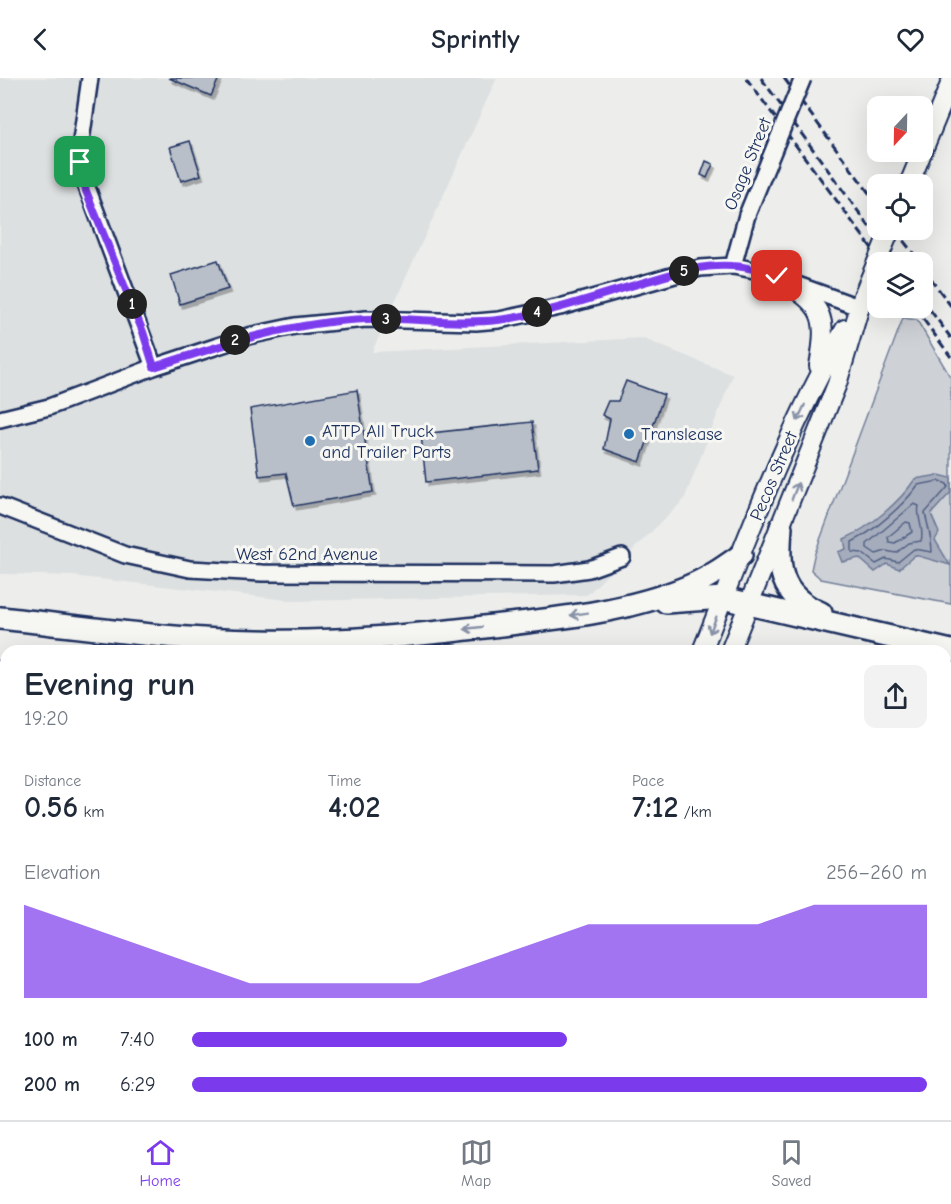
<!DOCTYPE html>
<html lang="en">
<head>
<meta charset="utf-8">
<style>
  :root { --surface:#fff; --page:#f2f2f3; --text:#1f2937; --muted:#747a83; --line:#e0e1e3; --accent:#7c3aed }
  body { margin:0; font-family:"Comic Neue",sans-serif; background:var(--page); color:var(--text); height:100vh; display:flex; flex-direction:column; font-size:22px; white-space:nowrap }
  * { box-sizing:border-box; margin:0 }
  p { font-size:20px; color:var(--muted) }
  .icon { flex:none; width:33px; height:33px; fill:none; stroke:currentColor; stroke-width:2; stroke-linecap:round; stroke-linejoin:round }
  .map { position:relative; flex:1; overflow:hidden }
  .panel { position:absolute; left:0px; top:567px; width:951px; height:476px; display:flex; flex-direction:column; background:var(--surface); border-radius:18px 18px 0 0; box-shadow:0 6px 24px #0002 }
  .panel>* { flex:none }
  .needle { width:39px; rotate:202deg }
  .controls { position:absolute; left:867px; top:18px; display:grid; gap:12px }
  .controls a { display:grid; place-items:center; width:66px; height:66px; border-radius:12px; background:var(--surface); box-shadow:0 6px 24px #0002; font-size:30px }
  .pin { position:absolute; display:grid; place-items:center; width:51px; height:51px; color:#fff; margin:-26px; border-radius:12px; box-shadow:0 3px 9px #0006 }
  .km { position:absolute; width:30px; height:30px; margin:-15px; border-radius:50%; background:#222; color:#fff; font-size:16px; line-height:30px; text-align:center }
  .round { display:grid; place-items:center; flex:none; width:63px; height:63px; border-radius:12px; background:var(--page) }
  .head { display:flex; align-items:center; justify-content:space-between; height:102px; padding:0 24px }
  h1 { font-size:33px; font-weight:700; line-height:45px }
  .figures { display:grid; grid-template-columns:repeat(3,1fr); gap:9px; height:102px; padding:6px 24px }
  .figures div { display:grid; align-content:center }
  .figures b { font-size:30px; font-weight:700 }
  .figures small { font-size:16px; font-weight:400 }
  .figures p { font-size:16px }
  .chart { height:168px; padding:12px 24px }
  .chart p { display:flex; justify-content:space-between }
  .chart svg { width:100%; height:108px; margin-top:6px; fill:var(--accent); opacity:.7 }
  ul { padding:0 24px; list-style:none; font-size:20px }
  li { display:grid; grid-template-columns:96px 72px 1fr; align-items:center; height:45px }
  li i { height:15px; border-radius:8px; background:var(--accent) }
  header { display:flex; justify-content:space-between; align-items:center; height:78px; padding:0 24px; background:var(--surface); font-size:27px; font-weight:700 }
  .tab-bar { display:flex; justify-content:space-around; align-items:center; height:84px; border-top:2px solid var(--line); background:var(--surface); font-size:16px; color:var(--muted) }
  .tab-bar a { display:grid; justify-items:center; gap:3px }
  .tab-bar .on { color:var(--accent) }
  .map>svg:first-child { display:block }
  .built { fill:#dde0e1 }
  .green { fill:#ced2d7; stroke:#74809a; stroke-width:1.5 }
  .water { fill:#a5acbc; stroke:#6e7a96; stroke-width:1.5 }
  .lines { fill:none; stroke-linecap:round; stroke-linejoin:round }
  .shore { stroke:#526184; stroke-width:1.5 }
  .building { fill:#b9bfc8; stroke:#1b2f5e; stroke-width:1.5; filter:url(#shadow) }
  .minor-casing { stroke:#1b2f5e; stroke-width:20 }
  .major-casing { stroke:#1b2f5e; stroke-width:22 }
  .highway-casing { stroke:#1b2f5e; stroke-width:26 }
  .minor { stroke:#f6f6f2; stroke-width:15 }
  .major { stroke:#f6f6f2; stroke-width:18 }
  .highway { stroke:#f6f6f2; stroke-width:21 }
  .rail { stroke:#1b2f5e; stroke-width:3; stroke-dasharray:9 4.5; stroke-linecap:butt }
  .minor-bridge-casing { stroke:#1b2f5e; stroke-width:20; stroke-linecap:butt }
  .major-bridge-casing { stroke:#1b2f5e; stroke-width:22; stroke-linecap:butt }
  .minor-bridge { stroke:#f6f6f2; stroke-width:15 }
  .major-bridge { stroke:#f6f6f2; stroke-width:18 }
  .oneway { stroke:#8892a8 }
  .route-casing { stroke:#fff; stroke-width:12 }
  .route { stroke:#7c3aed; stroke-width:8 }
  .poi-dot { fill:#1f6fb2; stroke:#f6f6f2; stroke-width:2 }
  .labels { text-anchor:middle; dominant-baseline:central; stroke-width:6; stroke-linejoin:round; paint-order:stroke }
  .street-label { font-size:18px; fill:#1b2f5e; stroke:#f6f6f2 }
  .poi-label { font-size:18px; fill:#1b2f5e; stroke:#f6f6f2; text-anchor:start }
</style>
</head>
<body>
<header><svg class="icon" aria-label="back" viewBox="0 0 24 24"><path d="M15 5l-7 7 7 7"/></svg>Sprintly<svg class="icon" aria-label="heart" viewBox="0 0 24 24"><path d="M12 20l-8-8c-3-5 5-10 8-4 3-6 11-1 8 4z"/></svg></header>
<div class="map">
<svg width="951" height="1042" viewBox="0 0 951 1042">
  <defs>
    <filter id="shadow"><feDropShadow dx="2.5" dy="4" stdDeviation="0" flood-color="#0004"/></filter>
  </defs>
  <rect width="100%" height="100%" fill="#edeeec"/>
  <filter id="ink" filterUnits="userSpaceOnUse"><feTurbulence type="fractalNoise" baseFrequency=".0167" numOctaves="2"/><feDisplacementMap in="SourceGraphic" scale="12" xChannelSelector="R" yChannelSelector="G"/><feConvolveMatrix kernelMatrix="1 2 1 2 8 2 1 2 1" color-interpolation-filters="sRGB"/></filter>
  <g filter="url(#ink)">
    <path class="built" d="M0,0H497L372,274L642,260L733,297L684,422L587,517L296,523L71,498L0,496Z
      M951,811V1042H558L561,1036H945V812Z"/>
    <path class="green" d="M903,240L917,242L951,300V526L821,501L811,492L814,478Z"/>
    <path class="water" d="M939,397L951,400V414L931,436L939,455L935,462L950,487L915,477L899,491L887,486L875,494L859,480L842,484L838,474L846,471L844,461C869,450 900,424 915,401Z
      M168,1037H472L469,1042H171Z"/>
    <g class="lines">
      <path class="shore" d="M939,403L947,406L948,409L925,435C928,449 932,461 932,474L914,471L898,484L886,481L876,486L862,475L852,474V464C873,454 905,426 918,407Z
        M914,426L919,428C916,441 925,450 921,463L909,465L896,475L886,473L876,476L867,470V466Z
        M906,444L910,445L912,454L895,465L889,464L888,459Z"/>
    </g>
    <path class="building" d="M169,0H219L211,18Z
      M190,63L201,97L181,103L170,69Z
      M706,83L713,86L707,100L701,97Z
      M218,182L228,211L180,226L171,197Z
      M626,303L664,317L640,384L604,371L610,341L602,337L608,323H618Z
      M357,312L373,414L294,428L286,395L259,398L250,331Z
      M532,344L538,391L426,404L421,356Z
      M4,795L6,796V845L0,843V805Z
      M122,1036H151L158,1042H137Z"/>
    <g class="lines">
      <defs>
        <path id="minor" d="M90,0L81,63L82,96L154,289
          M733,188L747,137
          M0,341L49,329L154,289L248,258L295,248L366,241L476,244L499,242L560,229L700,190L733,188L759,193L858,229
          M0,428L125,477L190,491L262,495L554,496L589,491L622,479"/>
        <path id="major" d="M909,106L951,4
          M777,198C821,229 829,232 819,288
          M702,573C746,464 786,353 845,251
          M730,573L837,306L863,218
          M512,1042L514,1036
          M536,1042L538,1036"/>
        <path id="highway" d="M781,449C778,490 778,517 821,535
          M666,524L723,520L951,573
          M0,540C85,549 171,562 257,563C339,565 420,557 501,547C562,540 629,533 687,509C707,501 724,489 741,477
          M0,594L6,596
          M945,648H951
          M945,683H951
          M945,746L951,745"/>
      </defs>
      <use href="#minor" class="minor-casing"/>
      <use href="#major" class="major-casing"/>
      <use href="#highway" class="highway-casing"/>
      <use href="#minor" class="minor"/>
      <use href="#major" class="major"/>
      <use href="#highway" class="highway"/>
      <path class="rail" d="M746,0L882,184
        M761,0L895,184
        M784,0L878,127
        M895,152L920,184
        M922,189L951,228
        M922,221L951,260
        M915,230L951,279"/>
      <defs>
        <path id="minor-bridge" d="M747,137L803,0"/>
        <path id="major-bridge" d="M863,218L890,152"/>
      </defs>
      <use href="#minor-bridge" class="minor-bridge-casing"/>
      <use href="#major-bridge" class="major-bridge-casing"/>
      <use href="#minor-bridge" class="minor-bridge"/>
      <use href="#major-bridge" class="major-bridge"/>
    </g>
    <defs><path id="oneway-shaft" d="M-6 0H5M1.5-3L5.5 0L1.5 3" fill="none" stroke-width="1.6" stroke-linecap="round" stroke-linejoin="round" transform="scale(1.5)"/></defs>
    <g class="oneway">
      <use href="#oneway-shaft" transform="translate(801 335) rotate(115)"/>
      <use href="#oneway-shaft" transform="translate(795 413) rotate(-69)"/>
      <use href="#oneway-shaft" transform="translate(579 536) rotate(171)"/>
      <use href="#oneway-shaft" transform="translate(713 547) rotate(112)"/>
      <use href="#oneway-shaft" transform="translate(473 550) rotate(174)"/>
    </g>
  </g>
  <g class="lines" filter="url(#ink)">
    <defs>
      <path id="route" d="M80,84L86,113L143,254L154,289C224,266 292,244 366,241C410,239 454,247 498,242C549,236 599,217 648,203C675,195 703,186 732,188C747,188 763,194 777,198"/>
    </defs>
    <use href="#route" class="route-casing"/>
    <use href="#route" class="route"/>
  </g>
  <g class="poi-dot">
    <circle cx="629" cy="356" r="6"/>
    <circle cx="310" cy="363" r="6"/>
  </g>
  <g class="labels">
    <g class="street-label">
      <text transform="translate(748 86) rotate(-68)">Osage Street</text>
      <text transform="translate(774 398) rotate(-67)">Pecos Street</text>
      <text x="307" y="476">West 62nd Avenue</text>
    </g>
    <g class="poi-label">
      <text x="322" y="353">ATTP All Truck<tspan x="322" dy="21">and Trailer Parts</tspan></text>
      <text x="641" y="356">Translease</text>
    </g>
  </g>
</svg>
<div class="controls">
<a><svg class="needle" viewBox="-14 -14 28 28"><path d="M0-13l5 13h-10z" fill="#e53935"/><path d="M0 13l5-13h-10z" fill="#747a83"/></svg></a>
<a><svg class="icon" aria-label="locate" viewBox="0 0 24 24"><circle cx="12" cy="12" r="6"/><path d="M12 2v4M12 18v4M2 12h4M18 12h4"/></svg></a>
<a><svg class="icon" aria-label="layers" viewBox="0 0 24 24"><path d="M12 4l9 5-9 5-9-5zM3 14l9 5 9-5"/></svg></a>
</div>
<div class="pin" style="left:80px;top:84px;background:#1e9e55"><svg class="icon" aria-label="arrive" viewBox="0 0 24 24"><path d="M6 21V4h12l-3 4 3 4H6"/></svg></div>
<div class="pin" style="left:777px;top:198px;background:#d93025"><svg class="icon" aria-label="check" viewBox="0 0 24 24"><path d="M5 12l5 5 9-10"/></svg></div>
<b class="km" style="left:132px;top:226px">1</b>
<b class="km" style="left:235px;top:262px">2</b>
<b class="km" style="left:386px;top:241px">3</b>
<b class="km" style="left:537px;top:234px">4</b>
<b class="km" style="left:684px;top:193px">5</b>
<section class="panel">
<div class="head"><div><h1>Evening run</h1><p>19:20</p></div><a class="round"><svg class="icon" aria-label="share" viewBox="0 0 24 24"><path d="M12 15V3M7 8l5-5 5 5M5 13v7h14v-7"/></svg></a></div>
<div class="figures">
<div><p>Distance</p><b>0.56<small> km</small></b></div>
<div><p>Time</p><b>4:02</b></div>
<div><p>Pace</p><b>7:12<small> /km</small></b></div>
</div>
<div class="chart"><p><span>Elevation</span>256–260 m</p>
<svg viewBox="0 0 160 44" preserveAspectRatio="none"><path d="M0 44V6L10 14L20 22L30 30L40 38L50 38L60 38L70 38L80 30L90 22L100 14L110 14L120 14L130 14L140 6L150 6L160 6V44z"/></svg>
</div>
<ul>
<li><b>100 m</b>7:40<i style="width:51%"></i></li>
<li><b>200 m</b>6:29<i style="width:100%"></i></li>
</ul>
</section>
</div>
<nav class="tab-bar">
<a class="on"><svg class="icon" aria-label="home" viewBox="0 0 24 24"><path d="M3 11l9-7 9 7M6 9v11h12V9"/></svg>Home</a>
<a><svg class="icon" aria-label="map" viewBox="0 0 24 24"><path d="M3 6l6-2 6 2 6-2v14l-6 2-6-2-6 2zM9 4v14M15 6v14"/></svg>Map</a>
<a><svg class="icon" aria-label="saved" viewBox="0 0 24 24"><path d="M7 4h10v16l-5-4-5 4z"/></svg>Saved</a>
</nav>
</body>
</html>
